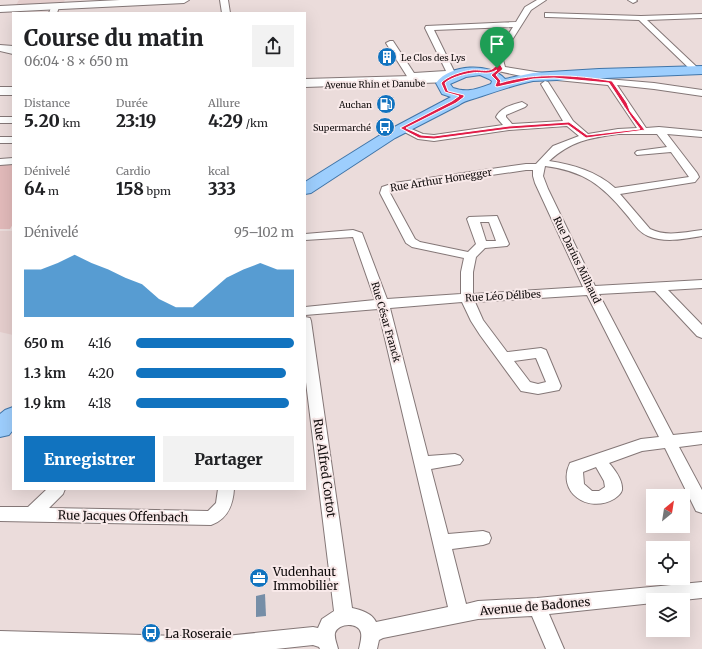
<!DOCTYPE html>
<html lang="fr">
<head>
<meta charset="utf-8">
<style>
  :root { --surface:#fff; --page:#f2f2f2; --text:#202124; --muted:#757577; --accent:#1173bf }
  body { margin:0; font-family:Merriweather,serif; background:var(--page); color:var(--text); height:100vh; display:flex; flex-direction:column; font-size:15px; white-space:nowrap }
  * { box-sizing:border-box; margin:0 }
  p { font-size:13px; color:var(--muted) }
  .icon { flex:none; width:22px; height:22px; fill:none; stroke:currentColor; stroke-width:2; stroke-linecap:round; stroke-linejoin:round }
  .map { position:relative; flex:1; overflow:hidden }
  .details { position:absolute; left:12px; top:12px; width:294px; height:478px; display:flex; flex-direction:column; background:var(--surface); border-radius:0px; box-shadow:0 4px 16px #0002 }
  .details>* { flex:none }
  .needle { width:26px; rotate:30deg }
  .tools { position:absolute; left:646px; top:489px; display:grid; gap:8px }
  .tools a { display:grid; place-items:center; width:44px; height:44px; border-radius:0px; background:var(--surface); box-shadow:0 4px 16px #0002; font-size:20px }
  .pin { position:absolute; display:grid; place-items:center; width:34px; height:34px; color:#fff; margin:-41px -17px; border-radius:50% 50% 50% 0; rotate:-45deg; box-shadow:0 0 4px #0007 }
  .pin .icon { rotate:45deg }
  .round { display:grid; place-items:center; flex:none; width:42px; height:42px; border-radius:0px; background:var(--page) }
  .head { display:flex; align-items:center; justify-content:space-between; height:68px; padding:0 12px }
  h1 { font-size:22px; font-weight:800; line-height:30px }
  .figures { display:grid; grid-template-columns:repeat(3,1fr); gap:6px; height:68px; padding:4px 12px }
  .figures div { display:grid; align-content:center }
  .figures b { font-size:17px; font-weight:800 }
  .figures small { font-size:11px; font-weight:400 }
  .figures p { font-size:11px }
  .chart { height:112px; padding:8px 12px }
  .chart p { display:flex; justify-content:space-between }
  .chart svg { width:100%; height:72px; margin-top:4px; fill:var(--accent); opacity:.7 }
  .cta { display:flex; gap:8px; margin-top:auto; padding:8px 12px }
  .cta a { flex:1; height:46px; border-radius:0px; background:var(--accent); color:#fff; font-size:16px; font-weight:800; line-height:46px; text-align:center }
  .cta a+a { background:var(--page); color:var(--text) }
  ul { padding:0 12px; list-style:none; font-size:13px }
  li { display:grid; grid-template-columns:64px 48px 1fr; align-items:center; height:30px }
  li i { height:10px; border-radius:5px; background:var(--accent) }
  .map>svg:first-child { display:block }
  .built { fill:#e5cecd }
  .green { fill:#e2baba }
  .water { fill:#768ea7 }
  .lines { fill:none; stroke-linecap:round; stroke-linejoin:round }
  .street-casing { stroke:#847777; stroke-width:2 }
  .secondary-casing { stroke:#847777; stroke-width:2 }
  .primary-casing { stroke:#4175a8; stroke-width:2 }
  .street { fill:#fff; fill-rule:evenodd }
  .secondary { fill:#fff; fill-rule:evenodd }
  .primary { fill:#9dcefd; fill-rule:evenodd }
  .route { fill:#e11d48; stroke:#fff; fill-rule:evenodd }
  .labels { text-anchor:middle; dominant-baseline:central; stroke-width:4; stroke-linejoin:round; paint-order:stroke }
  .far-poi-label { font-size:9px; fill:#100c0c; stroke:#f8e9e9; text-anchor:end }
  .far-street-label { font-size:9px; fill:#100c0c; stroke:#f8e9e9 }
  .street-label { font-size:10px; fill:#100c0c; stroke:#f8e9e9 }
  .near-street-label { font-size:12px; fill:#100c0c; stroke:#f8e9e9 }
  .near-poi-label { font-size:12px; fill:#100c0c; stroke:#f8e9e9; text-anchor:start }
</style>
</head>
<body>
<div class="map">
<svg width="702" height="649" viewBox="0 0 702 649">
  <rect width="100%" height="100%" fill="#ebdcdb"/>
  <path class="built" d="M19,0H65L61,5L15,7Z
    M13,229V335L0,332V231H12Z"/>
  <path class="green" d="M0,164H13V224L10,229H0Z"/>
  <path class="water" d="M265,594L266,616L256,617V596Z"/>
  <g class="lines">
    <defs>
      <path id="street" d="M220,0H228L230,13H222Z
        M537,0H546L531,10L502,56L505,67L542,73L543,75L542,77L521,76L498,71L497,69L494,56L513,27L434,30L454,71L459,70L463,73L459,76L417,78L416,81H410L386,43L390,41H393L414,73L446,71L425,28L426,26L516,22L525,7Z
        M628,0H636L637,1L633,3Z
        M52,5H58L59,7L57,13H49Z
        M545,13L641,16L702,14V18L647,20L700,70L696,73L693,72L639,20L548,17H545Z
        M560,75L654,83L702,90V96L654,89L617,85L646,128L659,127L702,131V137L667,134L697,173L699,177L695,182L620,194L650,229C666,237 685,232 702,230V236C684,239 665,243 648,236C638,232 633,222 626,214C602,185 584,171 545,166L543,176L548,189L595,286L702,280V288L668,290L702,325V338L697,336L655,291L599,294L673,435L702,432V444L679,447L702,490V513L696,511L665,448L642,451L609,463C615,470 623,480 622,490C621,494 617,497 614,499C588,514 556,492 570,463L641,439L659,437L587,295L475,302L483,320L507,352L541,348L546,350L561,386L559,390L538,394L521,391L480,335L471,321L462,302L390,308L428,456L455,454L460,456L463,460L460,464L431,469L448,534L483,531L489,533L491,538L489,543L483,545L452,549L466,604L478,601L537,598L702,582V598L683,600H653V603L549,614L564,649H546L532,616L478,619L383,638L379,640L377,649H359C360,644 362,638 361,633C359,622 338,623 335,633C334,638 337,644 338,649H320L319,647L313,645L276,649H0V631L216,637L313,627L318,628L322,619L334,611L305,374V317L310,318L311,321L352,608C361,610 372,613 376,622L448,607L378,309L305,315V307L375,300L353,237L305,240V234L353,230L362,233L387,299L461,294V272L464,258L412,247L406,243L380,193L382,187L394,183L526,164H536L553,146L579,136L567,126L509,130L434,141L418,139L397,128L402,125L423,134L434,135L503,125L496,117C501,107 512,105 522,102L527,105L525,107L506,115V117L512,124L563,121L541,84L545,81L548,82L573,121L588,134L618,129L637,128L608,85L557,80L556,78ZM618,134H657L667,147L637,151L635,153L637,155L671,152L689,177L615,188C596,171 574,165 549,161C571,141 589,138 618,134ZM526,170H533V176L535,183L583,287L473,294V272L476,257L485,248L507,246L509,244L497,216L469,217L467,219L476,244L468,252L420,242L415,239L390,193L391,191L396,189ZM480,222H489L496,241H486ZM536,358L546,382L538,384L530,382L514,361ZM596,467L604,481L605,487L599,491H592L584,484L583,472Z
        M0,117H13V123H0Z
        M0,137H13V143H0Z
        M13,158V164L0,165V159Z
        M47,489H65L63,494L49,508L208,511L216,503L218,489H234C233,505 228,519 211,525L0,521V507H28Z"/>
      <path id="secondary" d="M120,0H189L184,3L0,12V6Z
        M0,45L13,46V54L0,51Z
        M447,75L451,76L453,79L451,82L305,87V79Z
        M0,87H13V95H0Z"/>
      <path id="primary" d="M702,66V74L533,81C514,85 497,91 479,97C471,100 466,100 459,105L395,138L311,193L305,194V182L385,132L451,97L442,94L436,83C449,64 490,62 505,79L533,73L599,69ZM480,75L489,79L492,81L491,84C476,89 468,93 453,88L450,84L466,77Z
        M13,407V430L9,435L0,437V414L5,410Z"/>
    </defs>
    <use href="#street" class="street-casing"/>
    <use href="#secondary" class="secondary-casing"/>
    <use href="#primary" class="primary-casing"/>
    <use href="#street" class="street"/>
    <use href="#secondary" class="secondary"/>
    <use href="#primary" class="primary"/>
  </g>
  <path class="route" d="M497,64H500L503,69L496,75L501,81L500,83C536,72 576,75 612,81L627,103L630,111L645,130L586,138L568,125L509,129L434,139L419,138L400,128L452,101L459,96L445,92L441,83C447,76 463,71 472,70C482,69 491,74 497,64ZM497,70L491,75L497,81L495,86L497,87L533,79L554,78L609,83C620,99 628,114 640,129L587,135L569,122L509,126L434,136L421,135L406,128L456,103L464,97V95L448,91L445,83C450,78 464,74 472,73C482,71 486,76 497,70Z"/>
  <defs>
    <symbol id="building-disc" viewBox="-11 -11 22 22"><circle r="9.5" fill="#1173bf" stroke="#f8e9e9"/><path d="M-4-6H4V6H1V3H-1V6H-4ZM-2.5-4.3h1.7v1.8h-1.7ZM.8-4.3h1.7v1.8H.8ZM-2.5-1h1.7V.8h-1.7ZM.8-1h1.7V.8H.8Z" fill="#fff"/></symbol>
    <symbol id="fuel-disc" viewBox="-11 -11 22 22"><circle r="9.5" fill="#1173bf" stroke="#f8e9e9"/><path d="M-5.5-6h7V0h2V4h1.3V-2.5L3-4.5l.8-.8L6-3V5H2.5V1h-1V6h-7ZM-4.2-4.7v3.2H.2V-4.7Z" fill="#fff"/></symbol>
    <symbol id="bus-disc" viewBox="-11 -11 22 22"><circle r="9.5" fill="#1173bf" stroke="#f8e9e9"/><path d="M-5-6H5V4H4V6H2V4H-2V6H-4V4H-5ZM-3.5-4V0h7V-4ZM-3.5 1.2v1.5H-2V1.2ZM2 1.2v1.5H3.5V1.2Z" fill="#fff"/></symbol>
    <symbol id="office-disc" viewBox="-11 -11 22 22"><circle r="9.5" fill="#1173bf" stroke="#f8e9e9"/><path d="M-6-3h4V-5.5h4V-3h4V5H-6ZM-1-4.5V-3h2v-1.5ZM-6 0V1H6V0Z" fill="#fff"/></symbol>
  </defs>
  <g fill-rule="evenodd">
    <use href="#building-disc" x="376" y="46" width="22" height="22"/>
    <use href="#fuel-disc" x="375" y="93" width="22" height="22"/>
    <use href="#bus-disc" x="374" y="116" width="22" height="22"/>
    <use href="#office-disc" x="248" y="567" width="22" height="22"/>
    <use href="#bus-disc" x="140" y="622" width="22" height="22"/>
  </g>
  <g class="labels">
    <g class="far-poi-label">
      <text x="401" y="57" text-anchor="start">Le Clos des Lys</text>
      <text x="372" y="104">Auchan</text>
      <text x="371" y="127">Supermarché</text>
    </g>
    <g class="far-street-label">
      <text transform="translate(375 84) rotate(-1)">Avenue Rhin et Danube</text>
    </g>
    <g class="street-label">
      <text transform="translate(441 180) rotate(-9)">Rue Arthur Honegger</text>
      <text transform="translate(577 260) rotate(64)">Rue Darius Milhaud</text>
      <text transform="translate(503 296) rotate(-3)">Rue Léo Délibes</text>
      <text transform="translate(386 322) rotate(74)">Rue César Franck</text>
    </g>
    <g class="near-street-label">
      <text transform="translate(325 468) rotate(82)">Rue Alfred Cortot</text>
      <text transform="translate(123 516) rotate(1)">Rue Jacques Offenbach</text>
      <text transform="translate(535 606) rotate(-5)">Avenue de Badones</text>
    </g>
    <g class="near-poi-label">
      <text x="273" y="571">Vudenhaut<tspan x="273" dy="14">Immobilier</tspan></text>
      <text x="165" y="633">La Roseraie</text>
    </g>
  </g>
</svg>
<div class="tools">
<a><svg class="needle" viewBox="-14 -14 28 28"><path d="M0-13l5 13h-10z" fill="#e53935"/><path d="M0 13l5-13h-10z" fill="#757577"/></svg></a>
<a><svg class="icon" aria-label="locate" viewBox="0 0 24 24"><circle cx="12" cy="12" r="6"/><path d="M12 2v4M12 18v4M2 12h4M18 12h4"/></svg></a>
<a><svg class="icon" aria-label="layers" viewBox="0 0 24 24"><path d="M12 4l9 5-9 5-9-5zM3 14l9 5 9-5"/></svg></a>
</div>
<div class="pin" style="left:497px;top:68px;background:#1e9e55"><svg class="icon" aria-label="arrive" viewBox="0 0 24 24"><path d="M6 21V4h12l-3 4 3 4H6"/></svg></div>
<section class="details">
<div class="head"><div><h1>Course du matin</h1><p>06:04 · 8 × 650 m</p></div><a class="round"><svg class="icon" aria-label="share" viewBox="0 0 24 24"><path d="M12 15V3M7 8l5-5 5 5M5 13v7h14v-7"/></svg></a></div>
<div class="figures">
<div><p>Distance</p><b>5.20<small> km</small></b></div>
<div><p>Durée</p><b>23:19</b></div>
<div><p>Allure</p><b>4:29<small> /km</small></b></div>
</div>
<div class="figures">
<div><p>Dénivelé</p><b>64<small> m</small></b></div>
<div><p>Cardio</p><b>158<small> bpm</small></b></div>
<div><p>kcal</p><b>333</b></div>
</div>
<div class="chart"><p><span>Dénivelé</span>95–102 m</p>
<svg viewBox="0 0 160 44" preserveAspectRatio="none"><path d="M0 44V15L10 15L20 11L30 6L40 11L50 15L60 20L70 24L80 33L90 38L100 38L110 29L120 20L130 15L140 11L150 15L160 15V44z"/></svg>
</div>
<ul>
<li><b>650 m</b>4:16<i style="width:100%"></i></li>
<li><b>1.3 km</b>4:20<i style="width:95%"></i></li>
<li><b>1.9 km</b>4:18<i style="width:97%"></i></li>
</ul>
<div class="cta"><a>Enregistrer</a><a>Partager</a></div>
</section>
</div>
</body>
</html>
